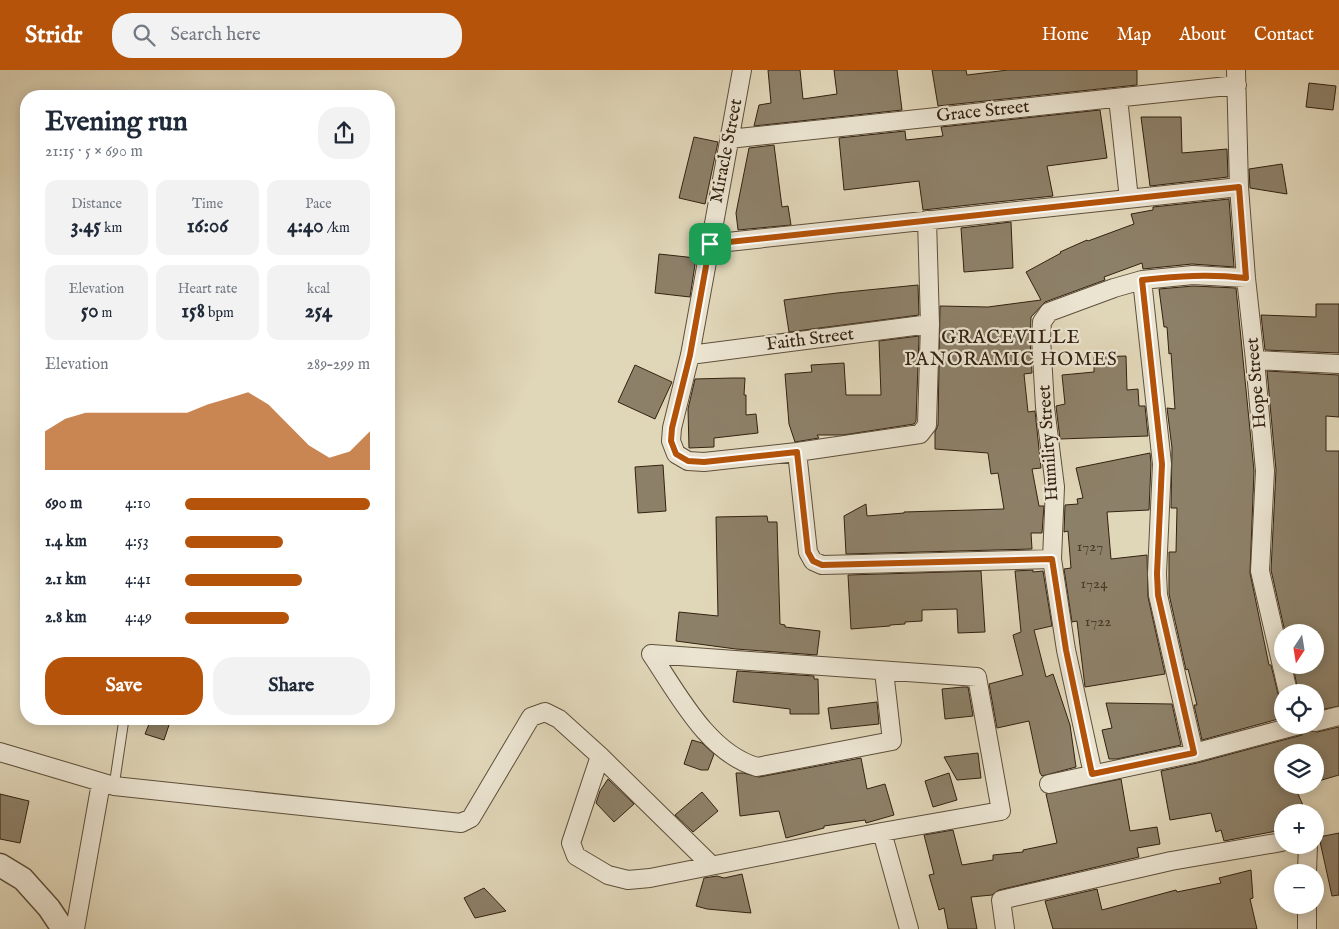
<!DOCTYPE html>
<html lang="en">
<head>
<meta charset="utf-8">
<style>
  :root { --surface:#fff; --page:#f2f2f3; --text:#1f2937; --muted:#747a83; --accent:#b45309 }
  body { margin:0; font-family:"IM FELL English",serif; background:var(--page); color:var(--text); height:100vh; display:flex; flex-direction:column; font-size:19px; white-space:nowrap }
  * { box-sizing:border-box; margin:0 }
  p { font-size:16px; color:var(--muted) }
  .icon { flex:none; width:28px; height:28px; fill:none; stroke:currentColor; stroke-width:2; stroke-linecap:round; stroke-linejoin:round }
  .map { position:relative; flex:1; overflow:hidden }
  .drawer { position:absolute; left:20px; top:20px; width:375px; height:635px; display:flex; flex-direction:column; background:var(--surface); border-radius:20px; box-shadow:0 2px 12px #0003 }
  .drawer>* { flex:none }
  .needle { width:32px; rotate:192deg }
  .buttons { position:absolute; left:1274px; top:554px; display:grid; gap:10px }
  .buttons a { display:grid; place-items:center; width:50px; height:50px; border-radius:50%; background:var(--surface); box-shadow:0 2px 12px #0003; font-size:25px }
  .pin { position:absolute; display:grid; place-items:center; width:42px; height:42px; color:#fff; margin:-21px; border-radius:10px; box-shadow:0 2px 8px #0006 }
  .round { display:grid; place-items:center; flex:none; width:52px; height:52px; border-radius:20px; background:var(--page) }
  .summary { display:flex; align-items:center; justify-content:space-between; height:85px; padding:0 25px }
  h1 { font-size:28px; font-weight:800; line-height:38px }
  .figures { display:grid; grid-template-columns:repeat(3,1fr); gap:8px; height:85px; padding:5px 25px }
  .figures div { display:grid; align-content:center; border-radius:12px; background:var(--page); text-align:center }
  .figures b { font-size:21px; font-weight:800 }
  .figures small { font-size:14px; font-weight:400 }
  .figures p { font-size:14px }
  .chart { height:140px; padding:10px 25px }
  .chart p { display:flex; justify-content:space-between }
  .chart svg { width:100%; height:90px; margin-top:5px; fill:var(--accent); opacity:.7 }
  .cta { display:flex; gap:10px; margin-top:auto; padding:10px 25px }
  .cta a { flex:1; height:58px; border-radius:20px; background:var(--accent); color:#fff; font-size:20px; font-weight:800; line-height:58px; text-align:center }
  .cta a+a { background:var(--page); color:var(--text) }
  ul { padding:0 25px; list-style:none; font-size:16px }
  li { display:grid; grid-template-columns:80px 60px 1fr; align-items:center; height:38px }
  li i { height:12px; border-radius:6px; background:var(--accent) }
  header { display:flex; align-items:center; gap:30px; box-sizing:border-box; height:70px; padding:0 25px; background:var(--accent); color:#fff }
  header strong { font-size:24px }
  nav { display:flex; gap:28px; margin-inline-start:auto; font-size:18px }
  .search { width:350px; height:45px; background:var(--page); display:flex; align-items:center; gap:12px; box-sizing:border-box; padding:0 18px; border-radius:20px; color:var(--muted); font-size:19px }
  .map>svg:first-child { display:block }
  .building { fill:#8d8068; stroke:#321 }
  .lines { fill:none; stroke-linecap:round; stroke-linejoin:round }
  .service-casing { stroke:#5e4f3b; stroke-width:11 }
  .minor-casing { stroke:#5e4f3b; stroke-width:20 }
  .tertiary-casing { stroke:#5e4f3b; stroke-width:25 }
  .service { stroke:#ebe4d1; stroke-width:9 }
  .minor { stroke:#ebe4d1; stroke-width:18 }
  .tertiary { stroke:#ebe4d1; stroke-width:22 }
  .route-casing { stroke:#fff; stroke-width:10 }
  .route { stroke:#b45309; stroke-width:6 }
  .labels { text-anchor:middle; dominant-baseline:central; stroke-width:4.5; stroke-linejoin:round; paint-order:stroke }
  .number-label { font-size:15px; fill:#4a3a27 }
  .street-label { font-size:18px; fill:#321; stroke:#ebe4d1 }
  .neighbourhood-label { font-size:19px; letter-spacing:1px; fill:#321; stroke:#ebe4d1 }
</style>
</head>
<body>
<header>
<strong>Stridr</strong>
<div class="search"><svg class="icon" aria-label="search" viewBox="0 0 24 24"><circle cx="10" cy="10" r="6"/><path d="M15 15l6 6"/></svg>Search here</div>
<nav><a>Home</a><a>Map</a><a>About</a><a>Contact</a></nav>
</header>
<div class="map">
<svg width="1339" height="859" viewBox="0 0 1339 859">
  <rect width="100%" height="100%" fill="#e0d6b8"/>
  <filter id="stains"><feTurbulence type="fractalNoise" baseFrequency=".004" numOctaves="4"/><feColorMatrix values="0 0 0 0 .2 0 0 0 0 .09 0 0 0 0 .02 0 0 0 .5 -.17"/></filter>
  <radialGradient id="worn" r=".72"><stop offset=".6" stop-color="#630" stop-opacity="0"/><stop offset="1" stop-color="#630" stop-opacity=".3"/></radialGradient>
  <path class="building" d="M768,0H800L803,29L837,24L834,0H897L902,40L754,56L759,35L771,33Z
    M932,0H966L967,5L1008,0H1137V15L938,36Z
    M1309,13L1336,16L1333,40L1306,37Z
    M1100,40L1107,88L1047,96L1053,126L923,140L919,111L844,120L839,68L905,61L906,70L943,66L941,57Z
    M1141,47H1181L1182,83L1227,79L1228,107L1150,116Z
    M694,67L718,72L705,134L679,128Z
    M774,75L782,137L788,136L791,155L738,160L736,143L749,78Z
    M1282,94L1287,124L1250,118L1249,99Z
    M1229,129L1234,197L1192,194L1143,199L1142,193L1104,207L1105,210L1045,232L1031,247L1030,270L1032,303L1024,304L1028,342L1035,341L1041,398L1032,399L1039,436H1044L1042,463H1031L1032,479L846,484L844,446L866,434L867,446L904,443V442L1004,439L998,403L991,404L988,383L935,379V362L938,355L940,236L988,237L1041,230L1026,202L1061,183L1060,182L1087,170L1088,171L1134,154L1131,144L1153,140V137Z
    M1011,152L1013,198L964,202L961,158Z
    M659,184L696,188L690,227L655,223Z
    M918,215L919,245L789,262L784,230L837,223Z
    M1193,216L1236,218L1254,401L1250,503L1269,595H1271L1278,624L1282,631V648L1202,670L1194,635H1197L1188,599L1186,600L1169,524V482H1176L1177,438H1171L1172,378L1167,338L1175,339L1171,283L1169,284L1167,257H1164L1159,219Z
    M1316,234H1339V283L1265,280L1261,245L1316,247Z
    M919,266L916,351L914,354L843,365H817L819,368L795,372L789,354L785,304L812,302L811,295L844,293L846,325H881L879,271Z
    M1126,286L1127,320L1138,319L1139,336H1145L1148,366L1060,369L1056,336L1065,334L1062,305L1094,302V287Z
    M635,295L672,312L655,349L618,332Z
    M1267,301L1339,305V347L1326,346V381H1339V636L1315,641V622H1298L1293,595H1315V562H1285L1271,500L1276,400Z
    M732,308H745L744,325H746V345L756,344L758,363L714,368V377L689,378L688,339L695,309Z
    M1150,383L1151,394L1149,440L1107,442L1111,489L1147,485L1148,527L1165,604L1085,617L1077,551L1072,552L1064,499L1071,498L1068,461L1064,462L1065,435L1078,434L1077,429L1083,428L1076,398Z
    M663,395L666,441L638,443L635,397Z
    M767,446L768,452H777L780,554L785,555V557L820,561L817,585L736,579L676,571L679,542L718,546L716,447Z
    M1033,500V502L1043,501L1052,556L1034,560L1046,607L1053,604L1070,655L1076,697L1042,706L1040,703L1029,651L997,658L989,614L1023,605L1013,565L1021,562L1015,501Z
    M981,501L985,562L958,563L957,539L922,540V551L905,552V554L890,555V556L851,559L848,505Z
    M737,601L814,606V609H818L819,644H790V639L733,632Z
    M963,617H968L973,646L945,649L942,619Z
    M877,632L879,654L831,659L828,638Z
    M1106,633L1172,634L1181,675L1117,689H1109L1102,660L1112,658Z
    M151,649H171L164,670L145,664Z
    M1339,657V705L1315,712V682H1282V715H1294L1306,742H1282V760L1224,771L1221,760L1216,762L1211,743L1170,750L1161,701L1197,693L1302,665L1308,660L1317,662Z
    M692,670L702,673L714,684L708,700H701L684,694Z
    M978,683L981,708L957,710L944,687Z
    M861,688L867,719L885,714L894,745L866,753L865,750L824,756V758L786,768L779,741L740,746L736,703H743L759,707Z
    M949,703L957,730L933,737L925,711Z
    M608,709L634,734L614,752L596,733L600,721Z
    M1121,709L1130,761L1157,757L1160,774L1137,778L1139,787L999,820L992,825L971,827L977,859H948L944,838L939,840L929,805L934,804L924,765L953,760L962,795L993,790V785L1023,782V780L1057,773L1046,724Z
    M702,722L718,741L693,762L675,745Z
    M0,724L29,731L20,773L0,769Z
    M1339,763V825L1332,826L1319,767Z
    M1251,800L1253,828L1250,829L1257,859H1053L1045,831L1097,819L1102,840L1176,820L1177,822L1221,813L1219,808Z
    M742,804L751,843L707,839L696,836L704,808L717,806L724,808Z
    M484,818L506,841L475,848L464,828Z"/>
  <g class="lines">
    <defs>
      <path id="service" d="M114,716L124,649"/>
      <path id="minor" d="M742,0L690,285L672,358L671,371L676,384L688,391L704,392L797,382L920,364L927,355L930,254L927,150
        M1236,0L1239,117L1246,208L1255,290L1265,401L1260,501L1288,622
        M1118,28L1129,129
        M729,69L1237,15
        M709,174L1239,117
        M1142,210L1162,394L1157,504L1158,525L1194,683
        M690,285L930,254
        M1255,290L1339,294
        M797,382L808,482L813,491L822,495L1052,489
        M651,584C678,624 708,683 757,697L892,671L884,601
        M1315,652L1339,646
        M0,682L114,716L461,753L471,748L531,647L545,642L559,649L600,686L711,795
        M600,686L571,773L576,786L608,805L628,810L650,808L882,762L1001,741L977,607L651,584
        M1093,704L1066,580L1052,489L1055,417L1045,337L1041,268L1042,252L1049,242L1114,218L1142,210L1193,205L1246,208
        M1049,714L1194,683L1299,655
        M882,762L909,859
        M1307,802L1308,775
        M75,859L101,713
        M1005,859L1001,830L1171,791L1282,772
        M1307,859V835"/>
      <path id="tertiary" d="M0,795L23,809L49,838L63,859"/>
    </defs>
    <use href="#service" class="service-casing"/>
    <use href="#minor" class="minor-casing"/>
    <use href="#tertiary" class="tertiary-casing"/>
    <use href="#service" class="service"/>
    <use href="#minor" class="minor"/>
    <use href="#tertiary" class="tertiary"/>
  </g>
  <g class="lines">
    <defs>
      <path id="route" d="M1239,117L1246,208C1208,204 1179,206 1142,210L1162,394L1157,504L1158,525L1194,683L1092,704L1066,580L1052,489L822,495L813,491L808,482L797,382L704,392L688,391L676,384L671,371L672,358L690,285L710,174Z"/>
    </defs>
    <use href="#route" class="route-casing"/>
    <use href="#route" class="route"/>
  </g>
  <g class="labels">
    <g class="number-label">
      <text x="1090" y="476">1727</text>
      <text x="1094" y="513">1724</text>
      <text x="1098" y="551">1722</text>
    </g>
    <g class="street-label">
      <text transform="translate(983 42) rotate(-6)">Grace Street</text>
      <text transform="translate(727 81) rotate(-79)">Miracle Street</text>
      <text transform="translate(810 270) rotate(-7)">Faith Street</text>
      <text transform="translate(1257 313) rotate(-95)">Hope Street</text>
      <text transform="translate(1049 373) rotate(-94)">Humility Street</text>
    </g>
    <g class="neighbourhood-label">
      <text x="1011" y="268">GRACEVILLE<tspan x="1011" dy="22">PANORAMIC HOMES</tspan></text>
    </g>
  </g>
  <rect width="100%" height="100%" filter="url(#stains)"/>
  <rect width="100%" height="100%" fill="url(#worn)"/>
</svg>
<div class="buttons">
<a><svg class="needle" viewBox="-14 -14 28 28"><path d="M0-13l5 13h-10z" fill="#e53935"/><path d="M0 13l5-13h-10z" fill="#747a83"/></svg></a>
<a><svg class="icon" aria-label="locate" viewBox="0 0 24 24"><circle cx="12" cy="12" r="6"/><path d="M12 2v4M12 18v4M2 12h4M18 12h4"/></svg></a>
<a><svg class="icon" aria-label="layers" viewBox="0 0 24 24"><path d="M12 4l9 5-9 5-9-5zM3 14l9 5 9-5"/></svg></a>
<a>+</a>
<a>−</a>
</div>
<div class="pin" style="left:710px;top:174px;background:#1e9e55"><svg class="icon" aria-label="arrive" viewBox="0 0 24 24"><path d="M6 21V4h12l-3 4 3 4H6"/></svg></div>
<section class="drawer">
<div class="summary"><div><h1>Evening run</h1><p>21:15 · 5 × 690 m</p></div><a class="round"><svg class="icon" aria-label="share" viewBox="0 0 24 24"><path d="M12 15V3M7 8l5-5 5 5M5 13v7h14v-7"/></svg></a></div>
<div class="figures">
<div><p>Distance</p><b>3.45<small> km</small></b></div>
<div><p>Time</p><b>16:06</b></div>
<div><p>Pace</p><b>4:40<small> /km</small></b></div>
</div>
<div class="figures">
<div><p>Elevation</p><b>50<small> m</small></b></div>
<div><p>Heart rate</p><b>158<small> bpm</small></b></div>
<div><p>kcal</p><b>254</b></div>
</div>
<div class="chart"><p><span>Elevation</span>289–299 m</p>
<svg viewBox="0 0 160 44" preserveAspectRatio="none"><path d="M0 44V25L10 19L20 16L30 16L40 16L50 16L60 16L70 16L80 12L90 9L100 6L110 12L120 22L130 32L140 38L150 35L160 25V44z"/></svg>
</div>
<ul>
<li><b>690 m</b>4:10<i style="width:100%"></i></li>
<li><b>1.4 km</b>4:53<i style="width:53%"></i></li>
<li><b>2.1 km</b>4:41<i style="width:63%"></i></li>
<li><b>2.8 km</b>4:49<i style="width:56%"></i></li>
</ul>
<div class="cta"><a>Save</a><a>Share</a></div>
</section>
</div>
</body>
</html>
